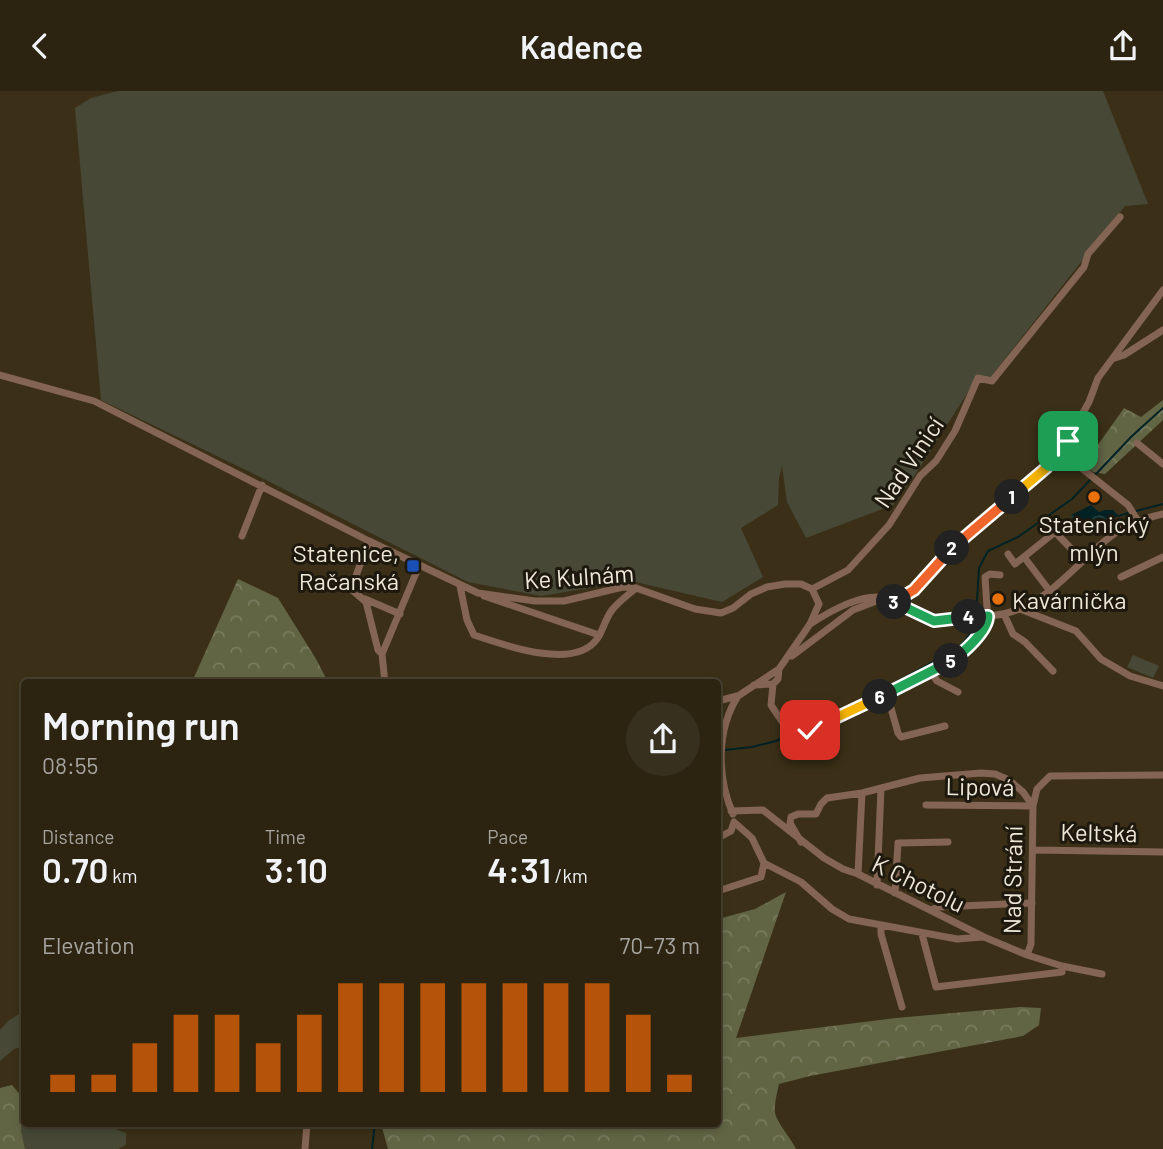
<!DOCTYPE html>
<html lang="en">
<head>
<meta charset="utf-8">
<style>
  :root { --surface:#2c2411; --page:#38301f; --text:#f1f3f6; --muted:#a6a49f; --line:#484131; --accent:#b45309 }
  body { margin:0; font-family:Barlow,sans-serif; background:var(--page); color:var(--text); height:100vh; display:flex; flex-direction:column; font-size:26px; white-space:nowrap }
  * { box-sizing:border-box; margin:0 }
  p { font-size:23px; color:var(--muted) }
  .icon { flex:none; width:38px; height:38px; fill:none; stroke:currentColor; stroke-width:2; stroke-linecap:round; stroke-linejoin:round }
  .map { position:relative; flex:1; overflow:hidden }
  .panel { position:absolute; left:21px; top:588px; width:700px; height:448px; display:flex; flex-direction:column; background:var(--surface); border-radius:7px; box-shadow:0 4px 10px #0003,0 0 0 2px var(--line) }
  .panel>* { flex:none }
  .pin { position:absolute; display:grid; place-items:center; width:60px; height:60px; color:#fff; margin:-30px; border-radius:14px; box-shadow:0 4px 10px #0006 }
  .km { position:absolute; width:35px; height:35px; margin:-18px; border-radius:50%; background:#222; color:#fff; font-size:19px; line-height:35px; text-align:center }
  .round { display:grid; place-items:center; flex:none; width:74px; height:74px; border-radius:37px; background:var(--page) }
  .head { display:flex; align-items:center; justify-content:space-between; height:119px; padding:0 21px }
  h1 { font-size:38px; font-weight:600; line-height:52px }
  .stats { display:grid; grid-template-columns:repeat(3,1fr); gap:10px; height:119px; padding:7px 21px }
  .stats div { display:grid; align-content:center }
  .stats b { font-size:35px; font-weight:600 }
  .stats small { font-size:19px; font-weight:400 }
  .stats p { font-size:19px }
  .chart { height:196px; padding:14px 21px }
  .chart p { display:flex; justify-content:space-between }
  .chart svg { width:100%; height:126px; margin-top:7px; stroke:var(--accent); stroke-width:6 }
  header { display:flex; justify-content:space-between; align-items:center; height:91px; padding:0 21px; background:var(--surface); font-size:32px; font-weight:600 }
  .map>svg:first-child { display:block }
  .green { fill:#474936 }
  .forest { fill:url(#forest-crowns) }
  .water { fill:url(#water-waves) }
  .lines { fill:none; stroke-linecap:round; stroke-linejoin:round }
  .stream { stroke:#002225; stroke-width:2 }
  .minor { stroke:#846453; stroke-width:7 }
  .split-1-casing { stroke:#fff; stroke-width:14 }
  .split-2-casing { stroke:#fff; stroke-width:14 }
  .split-3-casing { stroke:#fff; stroke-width:14 }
  .split-4-casing { stroke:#fff; stroke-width:14 }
  .split-5-casing { stroke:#fff; stroke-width:14 }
  .split-6-casing { stroke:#fff; stroke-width:14 }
  .split-7-casing { stroke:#fff; stroke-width:14 }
  .split-1 { stroke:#f5b400; stroke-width:9 }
  .split-2 { stroke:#f0652b; stroke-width:9 }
  .split-3 { stroke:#f0652b; stroke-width:9 }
  .split-4 { stroke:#22a559; stroke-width:9 }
  .split-5 { stroke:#22a559; stroke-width:9 }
  .split-6 { stroke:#22a559; stroke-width:9 }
  .split-7 { stroke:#f5b400; stroke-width:9 }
  .food-dot { fill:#e8710a; stroke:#1e190e; stroke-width:2.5 }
  .transit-dot { fill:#1a4fb4; stroke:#1e190e; stroke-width:2.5 }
  .labels { text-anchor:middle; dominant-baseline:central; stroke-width:6; stroke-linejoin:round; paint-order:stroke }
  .street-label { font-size:24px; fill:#ede7d8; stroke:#1e190e }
  .poi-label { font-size:24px; fill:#ede7d8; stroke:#1e190e }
</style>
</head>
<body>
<header><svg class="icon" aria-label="back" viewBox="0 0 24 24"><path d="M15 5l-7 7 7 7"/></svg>Kadence<svg class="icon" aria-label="share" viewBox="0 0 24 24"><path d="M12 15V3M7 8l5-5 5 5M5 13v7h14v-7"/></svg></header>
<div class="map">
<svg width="1163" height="1058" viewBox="0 0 1163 1058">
  <defs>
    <pattern id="forest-crowns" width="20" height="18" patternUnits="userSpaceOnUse" patternTransform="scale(1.75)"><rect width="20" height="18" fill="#626544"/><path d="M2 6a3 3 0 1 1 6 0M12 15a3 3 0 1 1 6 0" fill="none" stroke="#797b5e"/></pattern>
    <pattern id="water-waves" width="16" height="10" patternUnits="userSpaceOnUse" patternTransform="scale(1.75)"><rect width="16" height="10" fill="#002225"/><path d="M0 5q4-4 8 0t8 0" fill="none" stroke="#264244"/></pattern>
  </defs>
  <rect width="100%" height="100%" fill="#3b3017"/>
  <path class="green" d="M118,0H1103L1148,113L1125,115L990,287L975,290L917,381L893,414L806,447L787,411L782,375L779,387L778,414L741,437L763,486L722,511L631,490L541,505L468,491L248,380L101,309L75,17L91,7Z
    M1133,564L1159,575L1153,587L1127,576Z
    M24,920V955L14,958L0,970V939L8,930Z
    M22,1007L24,1032L102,1033L126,1042V1054L118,1058H25L21,1040Z"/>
  <path class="forest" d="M1163,309V329L1105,383L1093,381L1083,374L1087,371L1084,367L1100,351L1124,317L1141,326Z
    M238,488L278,507L316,568L328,591H192Z
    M786,801L736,947L896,927L1020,916L1041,917L1039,934L1023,945L810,985L779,993C777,1002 774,1014 775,1022C777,1032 791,1047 796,1058H388L381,1033L718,1032V828L755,818Z
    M12,994L22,1006L21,1040L25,1058H0V997Z"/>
  <path class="water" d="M1091,414L1099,421L1105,419H1113L1119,425C1106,430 1094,439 1080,440L1075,436L1071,424Z"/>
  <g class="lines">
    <path class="stream" d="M1095,384L1132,345L1163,317
      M1136,420L1163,413
      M1119,425L1131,421
      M976,525L979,477L988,460L1018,446L1072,408L1091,388
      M725,659L752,656L776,650L887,596L950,562L963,552L975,536L976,531
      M386,1032L387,1034
      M372,1058L375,1032"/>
    <path class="minor" d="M1115,267L1124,264L1163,239
      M0,284L94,310L369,450L478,502L535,510H564L623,496L636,497L695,518L721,522L733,517L751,503L767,496L785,493H801L812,498L819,513
      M1137,352L1163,373
      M1061,361L1128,414L1138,430
      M242,445L262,394
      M369,450L351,498L366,511L378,559L382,563L385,592
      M1008,463L1015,473L1055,441L1083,470
      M1024,466L1049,499
      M1121,486L1163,466
      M460,495L467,529L474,544C504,554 574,580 597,548C603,540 605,528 612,519C618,511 628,504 636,497
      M812,498L848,479L889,434L920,385L936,370L955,340L978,287L992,290L1084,176L1088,163L1120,126
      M484,505L599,544
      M365,508L400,523
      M894,511L914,499L947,462L1046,377L1061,361L1089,311L1098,287L1163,199
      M1020,518L1076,540L1101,568L1130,585L1163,595
      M1004,523L1013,543L1025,551L1053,580
      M810,533C829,521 865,499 889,508C903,514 917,527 932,530C942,532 995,525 1007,522C1051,512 1082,464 1118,440C1132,431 1147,427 1163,423
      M382,563L419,475
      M792,565L853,519L879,509
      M931,581L937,590L958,601
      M773,593L771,614L785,635
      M754,594L773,593L778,588L779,578
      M887,603L898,642L901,646L945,635
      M718,610L737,605
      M801,644L931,581L963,562L988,532L985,486L990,483L1000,484
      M926,714L1033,715L1037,698L1050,685L1163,684
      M731,720L763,719L824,767L843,778L858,783L984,846L1027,864L1062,875L1102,883
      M733,723C717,687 716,639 738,605L779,578L810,533L819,513
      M734,731L752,747L764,772L801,791L832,818L849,828L957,848L983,846
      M718,747L731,740L734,731
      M801,751L790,732L791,726L798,723H816L821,713L827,707L862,702L920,687L981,682L995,683L1009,689L1023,701L1033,715L1031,853L1027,864
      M1033,759L1163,761
      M858,783L862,702
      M877,794L881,697
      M718,800L761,786L764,772
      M895,802L898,752L948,751
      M931,819L938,816L1032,812
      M881,835V843L902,916
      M922,843L936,896L1062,881V875
      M305,1058L307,1032"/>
  </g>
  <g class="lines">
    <defs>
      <path id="split-1" d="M1012,406L1046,377L1068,350"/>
      <path id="split-2" d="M952,457L1012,406"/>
      <path id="split-3" d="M894,511L914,499L952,457"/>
      <path id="split-4" d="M894,511L934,530L969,526"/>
      <path id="split-5" d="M951,570C963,562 988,540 988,525L969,526"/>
      <path id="split-6" d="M880,606L951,570"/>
      <path id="split-7" d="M810,639L880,606"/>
    </defs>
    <use href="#split-1" class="split-1-casing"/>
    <use href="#split-2" class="split-2-casing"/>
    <use href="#split-3" class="split-3-casing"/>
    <use href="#split-4" class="split-4-casing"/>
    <use href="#split-5" class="split-5-casing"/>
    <use href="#split-6" class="split-6-casing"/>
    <use href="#split-7" class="split-7-casing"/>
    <use href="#split-1" class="split-1"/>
    <use href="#split-2" class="split-2"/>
    <use href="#split-3" class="split-3"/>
    <use href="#split-4" class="split-4"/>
    <use href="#split-5" class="split-5"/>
    <use href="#split-6" class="split-6"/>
    <use href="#split-7" class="split-7"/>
  </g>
  <g class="food-dot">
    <circle cx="1094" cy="406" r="7"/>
    <circle cx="998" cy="508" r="7"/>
  </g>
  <rect class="transit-dot" x="406" y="468" width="14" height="14" rx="3.5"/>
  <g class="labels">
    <g class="street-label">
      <text transform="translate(908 371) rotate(-56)">Nad Vinicí</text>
      <text transform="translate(579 485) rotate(-4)">Ke Kulnám</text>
      <text transform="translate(980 695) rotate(1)">Lipová</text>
      <text transform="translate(1099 741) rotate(1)">Keltská</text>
      <text transform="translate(1012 789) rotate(-89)">Nad Strání</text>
      <text transform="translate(919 792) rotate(26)">K Chotolu</text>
    </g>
    <g class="poi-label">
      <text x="1094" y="432">Statenický<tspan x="1094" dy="28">mlýn</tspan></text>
      <text x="399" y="461" text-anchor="end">Statenice,<tspan x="399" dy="28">Račanská</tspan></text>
      <text x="1012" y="508" text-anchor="start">Kavárnička</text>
    </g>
  </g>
</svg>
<div class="pin" style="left:1068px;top:350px;background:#1e9e55"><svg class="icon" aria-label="arrive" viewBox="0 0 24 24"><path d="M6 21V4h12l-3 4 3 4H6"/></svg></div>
<div class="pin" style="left:810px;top:639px;background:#d93025"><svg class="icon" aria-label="check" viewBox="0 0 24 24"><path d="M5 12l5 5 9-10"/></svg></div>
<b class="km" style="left:1012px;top:406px">1</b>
<b class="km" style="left:952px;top:457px">2</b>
<b class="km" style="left:894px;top:511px">3</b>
<b class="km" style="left:969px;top:526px">4</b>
<b class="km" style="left:951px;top:570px">5</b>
<b class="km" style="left:880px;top:606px">6</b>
<section class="panel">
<div class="head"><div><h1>Morning run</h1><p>08:55</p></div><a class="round"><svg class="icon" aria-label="share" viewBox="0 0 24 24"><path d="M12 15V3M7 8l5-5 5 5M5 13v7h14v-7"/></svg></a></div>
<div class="stats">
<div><p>Distance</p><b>0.70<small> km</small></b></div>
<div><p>Time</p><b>3:10</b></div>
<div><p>Pace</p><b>4:31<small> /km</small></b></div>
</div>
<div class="chart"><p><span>Elevation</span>70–73 m</p>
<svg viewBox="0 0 160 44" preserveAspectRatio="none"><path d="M5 44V38M15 44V38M25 44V27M35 44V17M45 44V17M55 44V27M65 44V17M75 44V6M85 44V6M95 44V6M105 44V6M115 44V6M125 44V6M135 44V6M145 44V17M155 44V38"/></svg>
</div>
</section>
</div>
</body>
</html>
